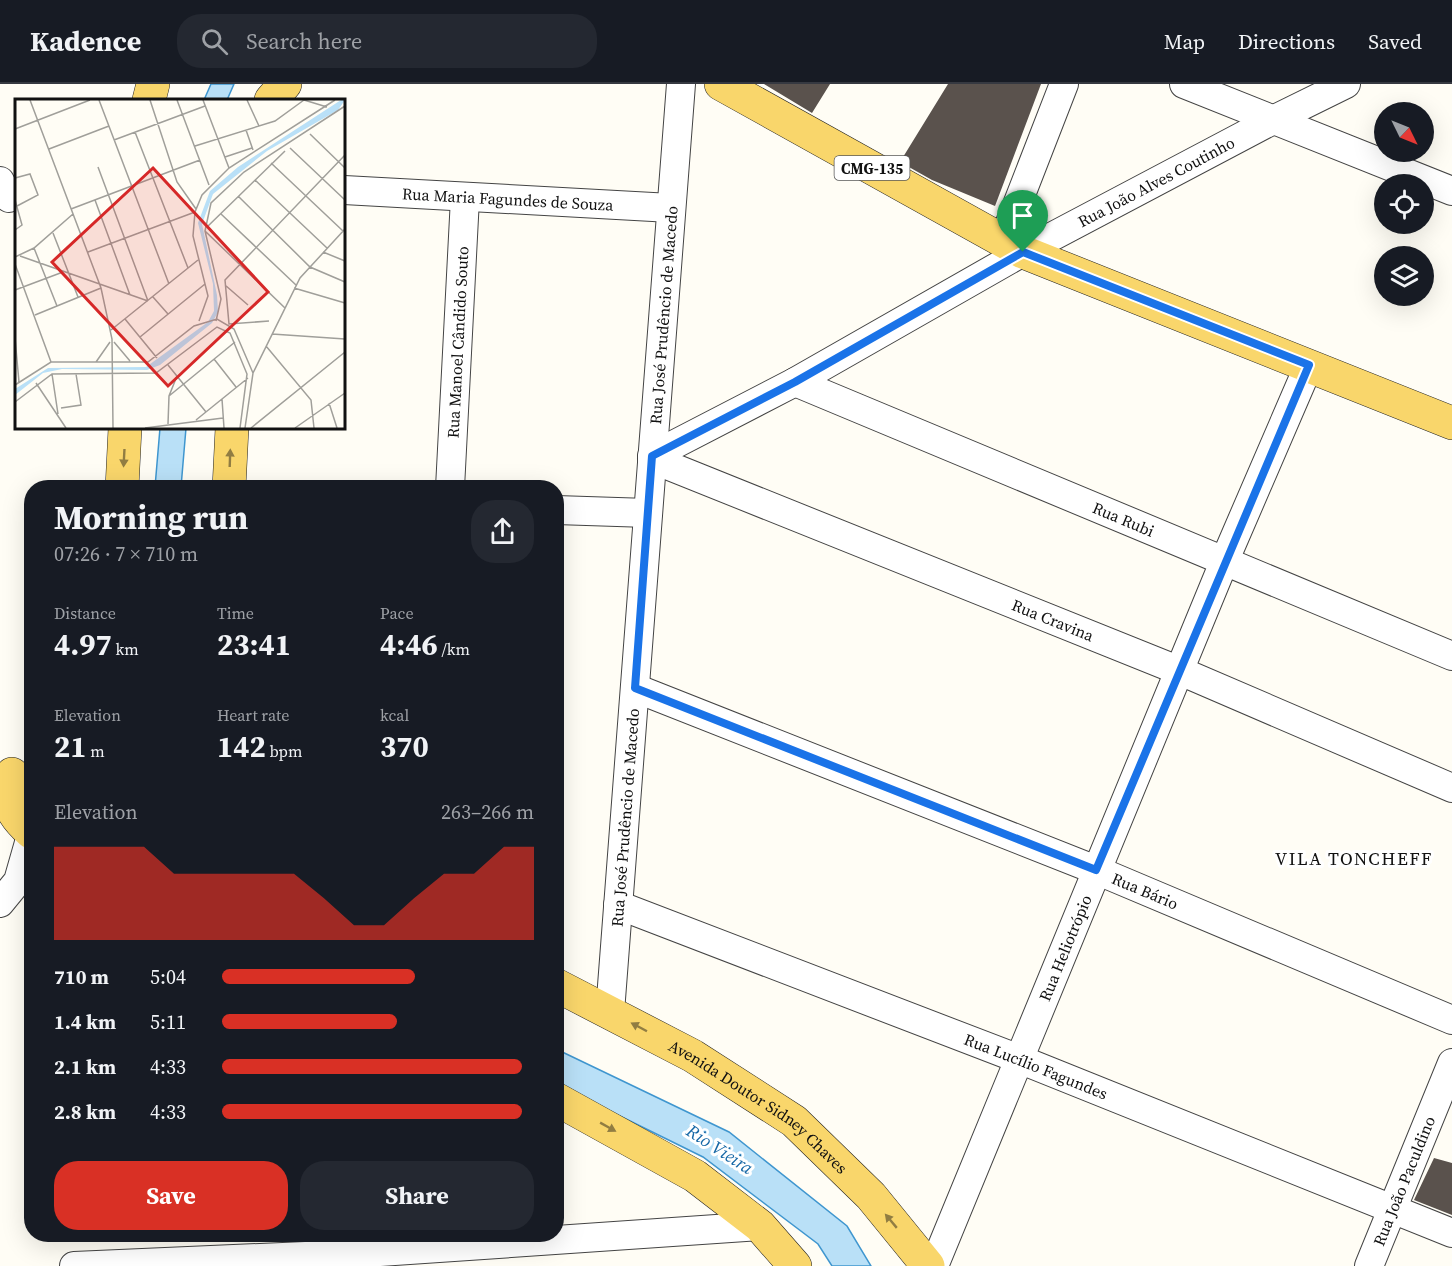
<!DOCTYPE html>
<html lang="en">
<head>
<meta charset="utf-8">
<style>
  :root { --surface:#171b24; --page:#242831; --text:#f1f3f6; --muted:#9ea1a6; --line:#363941; --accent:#d93025 }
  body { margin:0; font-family:"Source Serif 4",serif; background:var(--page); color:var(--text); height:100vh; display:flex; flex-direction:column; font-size:22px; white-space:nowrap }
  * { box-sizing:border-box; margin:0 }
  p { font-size:20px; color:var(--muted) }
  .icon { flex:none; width:33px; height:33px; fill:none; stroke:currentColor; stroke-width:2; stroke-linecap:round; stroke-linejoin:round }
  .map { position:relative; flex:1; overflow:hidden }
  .sheet { position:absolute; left:24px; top:396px; width:540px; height:762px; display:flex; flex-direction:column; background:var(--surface); border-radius:24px; box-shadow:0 6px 24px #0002 }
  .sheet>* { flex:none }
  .needle { width:39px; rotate:133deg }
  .fabs { position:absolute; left:1374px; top:18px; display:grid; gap:12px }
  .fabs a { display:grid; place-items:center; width:60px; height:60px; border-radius:50%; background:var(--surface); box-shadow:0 6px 24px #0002; font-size:30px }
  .pin { position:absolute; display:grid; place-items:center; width:51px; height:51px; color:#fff; margin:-62px -26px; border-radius:50% 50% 50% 0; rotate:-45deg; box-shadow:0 0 6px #0007 }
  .pin .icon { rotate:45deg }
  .round { display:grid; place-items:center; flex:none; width:63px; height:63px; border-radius:24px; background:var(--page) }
  .head { display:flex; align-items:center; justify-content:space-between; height:102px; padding:0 30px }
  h1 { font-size:33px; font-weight:700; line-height:45px }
  .metrics { display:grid; grid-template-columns:repeat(3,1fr); gap:9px; height:102px; padding:6px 30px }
  .metrics div { display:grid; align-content:center }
  .metrics b { font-size:30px; font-weight:700 }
  .metrics small { font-size:16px; font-weight:400 }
  .metrics p { font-size:16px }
  .chart { height:168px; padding:12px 30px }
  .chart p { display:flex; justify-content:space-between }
  .chart svg { width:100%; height:108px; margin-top:6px; fill:var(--accent); opacity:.7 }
  .cta { display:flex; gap:12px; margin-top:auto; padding:12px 30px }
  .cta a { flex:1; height:69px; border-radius:24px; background:var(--accent); color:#fff; font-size:24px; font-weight:700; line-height:69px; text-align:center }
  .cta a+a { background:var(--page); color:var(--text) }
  ul { padding:0 30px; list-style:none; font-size:20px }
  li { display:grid; grid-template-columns:96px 72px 1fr; align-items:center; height:45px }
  li i { height:15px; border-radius:8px; background:var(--accent) }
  header { display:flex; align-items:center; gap:36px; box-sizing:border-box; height:84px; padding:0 30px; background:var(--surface); border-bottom:2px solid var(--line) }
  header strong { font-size:28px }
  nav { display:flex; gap:33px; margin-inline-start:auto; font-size:21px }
  .search { width:420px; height:54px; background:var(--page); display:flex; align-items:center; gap:15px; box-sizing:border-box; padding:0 21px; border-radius:24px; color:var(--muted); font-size:22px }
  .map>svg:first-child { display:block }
  .water { fill:#b9e0f7; stroke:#3f96cf; stroke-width:1.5 }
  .building { fill:#5a524d }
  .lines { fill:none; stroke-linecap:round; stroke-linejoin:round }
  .minor-casing { stroke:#444; stroke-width:30 }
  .major-casing { stroke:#222; stroke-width:34 }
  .minor { stroke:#fff; stroke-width:28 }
  .major { stroke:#f9d66b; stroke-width:33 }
  .oneway { fill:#917d42 }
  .route-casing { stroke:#fff; stroke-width:12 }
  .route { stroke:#1a73e8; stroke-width:8 }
  .labels { text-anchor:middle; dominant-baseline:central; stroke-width:6; stroke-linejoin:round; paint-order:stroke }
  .shield { fill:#fff; stroke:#585858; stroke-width:1.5 }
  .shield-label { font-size:15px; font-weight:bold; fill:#111 }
  .street-label { font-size:16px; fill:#111; stroke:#fff }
  .neighbourhood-label { font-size:18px; letter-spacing:1.5px; fill:#111; stroke:#fff }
  .water-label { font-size:18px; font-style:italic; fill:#1768a6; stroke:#fff }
  .inset-road { fill:none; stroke:#a09f9a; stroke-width:1.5 }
  .view { fill:#d62828; fill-opacity:0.15; stroke:#d62828; stroke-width:3 }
  .inset-edge { fill:none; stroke:#111; stroke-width:3 }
</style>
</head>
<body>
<header>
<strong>Kadence</strong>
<div class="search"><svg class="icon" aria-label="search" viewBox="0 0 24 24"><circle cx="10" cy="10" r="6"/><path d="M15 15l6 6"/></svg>Search here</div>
<nav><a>Map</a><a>Directions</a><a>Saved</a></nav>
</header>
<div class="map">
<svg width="1452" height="1182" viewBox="0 0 1452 1182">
  <rect width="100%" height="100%" fill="#fffdf5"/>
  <path class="water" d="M211,0H234L227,16H204Z
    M160,344H186L181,403H155Z
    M556,965L729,1048L847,1142L871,1182H832L818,1160L703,1073L557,1001Z"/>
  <path class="building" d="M764,0H830L812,29Z
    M948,0H1041L995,122L932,96L900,78Z
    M1434,1074L1452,1079V1131L1414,1116Z"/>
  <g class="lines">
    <defs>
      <g id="minor">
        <path d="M1184,0L1452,107"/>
        <path d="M0,97L9,114"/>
        <path id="s1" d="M344,106L671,124"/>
        <path d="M1003,157L1064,0"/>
        <path id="s2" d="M795,298L1452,572"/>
        <path id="s3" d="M652,372L795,298L1023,168L1273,36L1346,0"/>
        <path id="s4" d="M652,375L1180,587L1452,704"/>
        <path id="s5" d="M450,404L465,114"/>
        <path d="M556,426L648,429"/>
        <path id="s6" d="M635,604L1096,786L1452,936"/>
        <path d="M0,819L18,797L32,748"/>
        <path id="s7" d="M618,821L1019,975L1452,1149"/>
        <path id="s8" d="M610,928L681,0"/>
        <path d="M74,1182L351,1170L760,1142"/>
        <path id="s9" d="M934,1182L1224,478L1309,281"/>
        <path id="s10" d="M1369,1182L1452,979"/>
      </g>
      <g id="major">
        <path d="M721,0L1023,168L1452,339"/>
        <path d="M149,16L153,0"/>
        <path d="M271,16L285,0"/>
        <path d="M122,404L125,344"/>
        <path d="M229,404L232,344"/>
        <path d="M12,690C4,717 11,730 31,748"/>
        <path id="s11" d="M556,901L693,972L794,1037L871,1112L928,1182"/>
        <path d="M556,1015L695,1092L760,1142L795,1182"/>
      </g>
    </defs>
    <use href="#minor" class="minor-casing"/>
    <use href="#major" class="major-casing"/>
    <use href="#minor" class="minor"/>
    <use href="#major" class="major"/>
  </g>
  <defs><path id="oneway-solid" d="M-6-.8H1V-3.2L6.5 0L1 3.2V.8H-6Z" transform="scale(1.5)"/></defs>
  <g class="oneway">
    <use href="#oneway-solid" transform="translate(124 374) rotate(93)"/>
    <use href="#oneway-solid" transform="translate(230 374) rotate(-88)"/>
    <use href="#oneway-solid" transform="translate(639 943) rotate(-152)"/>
    <use href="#oneway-solid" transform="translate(608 1043) rotate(29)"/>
    <use href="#oneway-solid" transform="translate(891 1137) rotate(-130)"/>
  </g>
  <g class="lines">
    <defs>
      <path id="route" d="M1023,168L1309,281L1096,786L635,604L652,372L795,298Z"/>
    </defs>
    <use href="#route" class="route-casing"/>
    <use href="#route" class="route"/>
  </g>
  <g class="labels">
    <rect class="shield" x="834.5" y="72" width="75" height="24" rx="4.5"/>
    <g class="shield-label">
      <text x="872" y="84">CMG-135</text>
    </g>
    <g class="street-label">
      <text stroke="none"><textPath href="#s3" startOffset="574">Rua João Alves Coutinho</textPath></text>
      <text stroke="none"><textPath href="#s1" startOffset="164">Rua Maria Fagundes de Souza</textPath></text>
      <text stroke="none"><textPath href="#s8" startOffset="699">Rua José Prudêncio de Macedo</textPath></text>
      <text stroke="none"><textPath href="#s5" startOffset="146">Rua Manoel Cândido Souto</textPath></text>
      <text stroke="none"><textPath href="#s2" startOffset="356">Rua Rubi</textPath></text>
      <text stroke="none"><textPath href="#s4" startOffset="432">Rua Cravina</textPath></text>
      <text stroke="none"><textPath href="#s8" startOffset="195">Rua José Prudêncio de Macedo</textPath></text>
      <text stroke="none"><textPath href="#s6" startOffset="549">Rua Bário</textPath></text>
      <text stroke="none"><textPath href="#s9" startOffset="344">Rua Heliotrópio</textPath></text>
      <text stroke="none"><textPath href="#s7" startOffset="448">Rua Lucílio Fagundes</textPath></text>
      <text stroke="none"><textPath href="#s11" startOffset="237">Avenida Doutor Sidney Chaves</textPath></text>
      <text stroke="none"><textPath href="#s10" startOffset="92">Rua João Paculdino</textPath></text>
    </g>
    <g class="neighbourhood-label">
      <text x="1354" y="774">VILA TONCHEFF</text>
    </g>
    <g class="water-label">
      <text transform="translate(720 1065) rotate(33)">Rio Vieira</text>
    </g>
  </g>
  <g transform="translate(15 15)">
    <rect width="330" height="330" fill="#fffdf5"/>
    <path d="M326,1H330L323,11L252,52L198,95L187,125L202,196L203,213L197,224L145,266L132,271L47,270L28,274L0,296V290L33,269L131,268L193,223L199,212L198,185L183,124L195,92L223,68Z" fill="#b9e0f7"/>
    <path class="inset-road" d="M15,1L86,189L97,240L98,329M84,1L154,185M135,1L162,83L181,110M162,1L194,86M188,1L214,69M232,1L244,27M289,1L312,8M0,30L75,1M231,31L238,51M120,33L173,169M295,35L330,69M99,41L190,7M180,47L260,22L289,1M275,49L330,101M34,50L94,27M210,58L237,49M256,64L328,132M83,68L133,202M0,79L15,75L23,96L2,107M240,81L312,149M223,97L295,168L330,183M0,101L7,126L0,131M80,101L115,196M56,110L185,61M206,115L281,186M192,128L270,52M190,132L270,209M38,134L63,198M19,149L42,207M73,153L180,113M308,153L330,162M5,157L133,202M0,158L19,149L58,115M0,165L36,263M210,186L233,206M279,189L330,204M0,191L48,173M138,198L153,215M20,216L86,189M110,220L142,259M184,222L193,197L178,137L180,113L187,96L214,69L320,1M201,222L206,200L190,132L196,104L229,73L330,7M254,222L214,225L210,181L330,56M96,231L183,161M257,235L330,240M125,238L190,185M0,239L4,283M99,243L115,262M251,247L296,301L299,329M199,260L221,288M81,263L95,243M153,266L191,313M238,274L285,179L330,130M37,275L43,315M21,284L51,329M0,286L36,263H133L179,227L202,220L219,230L238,274L230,329M154,297L220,243M207,300L209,329M0,303L37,275L141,274L202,228L215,234L232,275L225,329M314,304L322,329M46,309L66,306L61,275M181,321L233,279M153,325L154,297L162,277M130,329L208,319M236,329L330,253M280,329L330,294"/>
    <path class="view" d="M138,69L253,193L153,287L37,163Z"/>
    <rect width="330" height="330" class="inset-edge"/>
  </g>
</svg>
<div class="fabs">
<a><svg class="needle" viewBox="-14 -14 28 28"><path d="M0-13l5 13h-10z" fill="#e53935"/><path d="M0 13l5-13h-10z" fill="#9ea1a6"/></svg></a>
<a><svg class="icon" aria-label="locate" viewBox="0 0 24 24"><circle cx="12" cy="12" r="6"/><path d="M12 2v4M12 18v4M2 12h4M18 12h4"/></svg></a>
<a><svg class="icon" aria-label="layers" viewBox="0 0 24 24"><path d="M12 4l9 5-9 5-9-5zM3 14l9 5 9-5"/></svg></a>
</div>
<div class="pin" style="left:1023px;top:168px;background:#1e9e55"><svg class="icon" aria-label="arrive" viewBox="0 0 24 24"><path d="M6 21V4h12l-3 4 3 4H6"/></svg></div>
<section class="sheet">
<div class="head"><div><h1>Morning run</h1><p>07:26 · 7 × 710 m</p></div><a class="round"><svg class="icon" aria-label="share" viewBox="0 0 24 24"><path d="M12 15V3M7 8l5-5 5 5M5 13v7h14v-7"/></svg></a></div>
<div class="metrics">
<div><p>Distance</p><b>4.97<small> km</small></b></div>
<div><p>Time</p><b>23:41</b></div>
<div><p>Pace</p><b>4:46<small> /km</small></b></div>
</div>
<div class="metrics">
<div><p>Elevation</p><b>21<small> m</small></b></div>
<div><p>Heart rate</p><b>142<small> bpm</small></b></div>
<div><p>kcal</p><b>370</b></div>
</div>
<div class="chart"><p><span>Elevation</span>263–266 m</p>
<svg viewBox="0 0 160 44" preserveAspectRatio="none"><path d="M0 44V6L10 6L20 6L30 6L40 17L50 17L60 17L70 17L80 17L90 27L100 38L110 38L120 27L130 17L140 17L150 6L160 6V44z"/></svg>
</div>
<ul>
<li><b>710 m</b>5:04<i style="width:62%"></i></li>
<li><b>1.4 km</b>5:11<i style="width:56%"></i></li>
<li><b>2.1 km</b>4:33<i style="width:96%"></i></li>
<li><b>2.8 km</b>4:33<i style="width:96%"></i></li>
</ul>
<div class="cta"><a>Save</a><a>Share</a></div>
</section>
</div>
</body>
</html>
